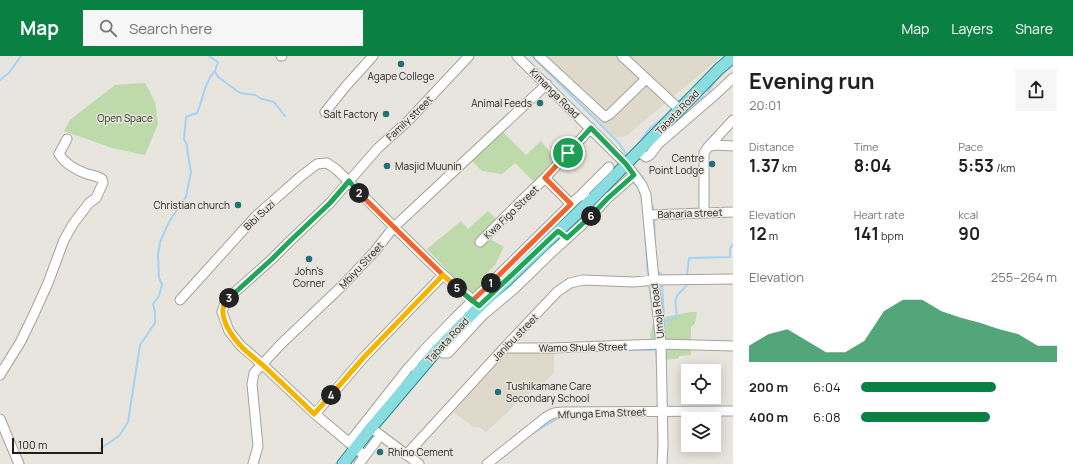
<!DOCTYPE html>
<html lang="en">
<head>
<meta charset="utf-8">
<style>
  :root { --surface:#fff; --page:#f6f6f6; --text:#202124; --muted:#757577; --accent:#0b8043 }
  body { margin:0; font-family:Manrope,sans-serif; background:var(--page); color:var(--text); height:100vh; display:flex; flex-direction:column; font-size:15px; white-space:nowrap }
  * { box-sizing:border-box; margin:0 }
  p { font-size:13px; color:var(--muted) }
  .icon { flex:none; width:22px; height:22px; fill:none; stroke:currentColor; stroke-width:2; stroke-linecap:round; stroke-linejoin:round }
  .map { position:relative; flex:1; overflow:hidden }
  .details { display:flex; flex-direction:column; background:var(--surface); width:340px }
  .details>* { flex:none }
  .controls { position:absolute; left:681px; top:308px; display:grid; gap:8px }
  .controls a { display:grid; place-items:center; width:40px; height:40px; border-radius:0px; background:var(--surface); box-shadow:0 2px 10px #0003; font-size:20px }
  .scale { position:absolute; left:12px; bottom:10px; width:91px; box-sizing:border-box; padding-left:4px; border:2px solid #1f1e1b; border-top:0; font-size:11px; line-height:14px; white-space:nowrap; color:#1f1e1b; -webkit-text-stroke:3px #e7e5dd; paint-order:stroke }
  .pin { position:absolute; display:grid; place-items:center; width:34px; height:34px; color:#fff; margin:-17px; border:2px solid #fff; border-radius:50%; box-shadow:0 1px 4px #0007 }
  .km { position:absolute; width:20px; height:20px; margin:-10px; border-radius:50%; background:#222; color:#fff; font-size:11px; line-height:20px; text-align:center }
  .round { display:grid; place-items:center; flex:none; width:42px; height:42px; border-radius:0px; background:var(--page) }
  .overview { display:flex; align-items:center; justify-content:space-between; height:68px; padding:0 16px }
  h1 { font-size:22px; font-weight:700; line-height:30px }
  .metrics { display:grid; grid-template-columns:repeat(3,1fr); gap:6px; height:68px; padding:4px 16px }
  .metrics div { display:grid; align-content:center }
  .metrics b { font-size:17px; font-weight:700 }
  .metrics small { font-size:11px; font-weight:400 }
  .metrics p { font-size:11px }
  .chart { height:112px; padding:8px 16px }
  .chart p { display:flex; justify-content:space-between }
  .chart svg { width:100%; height:72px; margin-top:4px; fill:var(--accent); opacity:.7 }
  ul { padding:0 16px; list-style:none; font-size:13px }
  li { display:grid; grid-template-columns:64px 48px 1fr; align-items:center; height:30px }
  li i { height:10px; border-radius:5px; background:var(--accent) }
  header { display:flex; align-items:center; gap:24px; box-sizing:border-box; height:56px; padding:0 20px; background:var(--accent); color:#fff }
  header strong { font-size:19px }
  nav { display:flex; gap:22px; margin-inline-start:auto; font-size:14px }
  .search { width:280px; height:36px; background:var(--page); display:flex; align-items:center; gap:10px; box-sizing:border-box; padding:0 14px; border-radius:0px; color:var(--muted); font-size:15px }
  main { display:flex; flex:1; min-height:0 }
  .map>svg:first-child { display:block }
  .built { fill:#ded9ca }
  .green { fill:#bed9aa }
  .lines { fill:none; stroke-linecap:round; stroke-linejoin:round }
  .stream { stroke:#a4d3f8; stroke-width:2 }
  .minor-casing { stroke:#a4a29a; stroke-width:11 }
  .major-casing { stroke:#318b8c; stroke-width:13 }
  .minor { stroke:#fff; stroke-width:9 }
  .major { stroke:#89dcdf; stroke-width:11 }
  .split-1-casing { stroke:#fff; stroke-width:8 }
  .split-2-casing { stroke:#fff; stroke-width:8 }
  .split-3-casing { stroke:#fff; stroke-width:8 }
  .split-4-casing { stroke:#fff; stroke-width:8 }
  .split-5-casing { stroke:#fff; stroke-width:8 }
  .split-6-casing { stroke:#fff; stroke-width:8 }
  .split-7-casing { stroke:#fff; stroke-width:8 }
  .split-1 { stroke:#f0652b; stroke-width:5 }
  .split-2 { stroke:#f0652b; stroke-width:5 }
  .split-3 { stroke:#22a559; stroke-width:5 }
  .split-4 { stroke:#f5b400; stroke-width:5 }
  .split-5 { stroke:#f5b400; stroke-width:5 }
  .split-6 { stroke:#22a559; stroke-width:5 }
  .split-7 { stroke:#22a559; stroke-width:5 }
  .poi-dot { fill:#256f77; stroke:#e7e5dd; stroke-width:1.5 }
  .labels { text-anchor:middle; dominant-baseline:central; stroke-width:3; stroke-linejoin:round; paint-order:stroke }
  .poi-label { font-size:10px; fill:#1f1e1b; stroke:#e7e5dd; text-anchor:end }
  .street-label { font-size:10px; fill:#1f1e1b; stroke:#e7e5dd }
  .park-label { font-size:10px; fill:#243a10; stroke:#e7e5dd }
</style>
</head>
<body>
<header>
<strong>Map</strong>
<div class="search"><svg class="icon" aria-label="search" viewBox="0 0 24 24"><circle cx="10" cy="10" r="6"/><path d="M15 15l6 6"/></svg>Search here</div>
<nav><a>Map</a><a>Layers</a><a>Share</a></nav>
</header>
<main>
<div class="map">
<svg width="733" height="408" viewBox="0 0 733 408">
  <rect width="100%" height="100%" fill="#e7e5dd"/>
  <path class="built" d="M533,0H722L626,80L615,81Z
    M554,295V317L535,335L526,339L486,376L481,372L474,371L454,357L463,338L507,296Z"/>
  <path class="green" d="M145,27L155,46L158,68L145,99L112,92L64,75L70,64L115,29Z
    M502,75L526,99L541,85L556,104L534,126L515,107L502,118L482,115L472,105Z
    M488,155L497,164L475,185L478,192L490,183L504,191L495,209L485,219L484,228L472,240L427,193L461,165L468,173Z
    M691,256H697L695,267L691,271V299L679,300V302L659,305L650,280L654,263Z"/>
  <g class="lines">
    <path class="stream" d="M209,0L218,6L215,15L218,21L240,37L255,39L262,43L274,46L285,60
      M532,0L618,86L627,99L630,98
      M719,6L725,0
      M0,24L9,17L21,0
      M708,36L717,22
      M677,47L687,38
      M689,51L703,41
      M638,89L649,73L666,60L673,52
      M634,107L633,109L643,122
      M632,124L638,131L642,142
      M595,131L605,122
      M653,150V156H654
      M644,161L648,221
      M654,161L655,186
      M545,180L583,144
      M531,194L541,185
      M657,215L664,220
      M687,219L689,202L730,201V193L733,188
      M662,226L665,282
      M649,228L653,257
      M654,261L655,284
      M664,265L676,262C678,255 674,248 676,242C677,237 685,234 688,227
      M656,291L657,310
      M623,294H656
      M533,377L560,361
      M100,393L119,380L128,366L140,289L155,267V256L153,248L159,240L162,228L159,222L158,198L160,186L169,166L186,141L191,116L188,99L187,89L184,83L186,61L197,57C204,42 203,28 215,15
      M336,408L340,403"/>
    <defs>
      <path id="minor" d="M281,0H282
        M517,0L626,108L642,129L646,139L654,224L661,288L663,388L662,408
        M539,0L605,61L610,58L646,23
        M622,0L679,53
        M325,56L346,30L373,0
        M650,83L658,88L717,37L733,22
        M708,91L733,64
        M638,95L646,101L650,99L658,88
        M545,122L571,148L582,138L590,145
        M582,138L609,111
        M704,157V97L708,91L716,89L733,90
        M648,159L733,156
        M480,186L520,146L545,122L591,72
        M180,244L255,161L300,121L317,108L327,107L336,113C370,146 403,181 438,214C453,229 474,241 483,259
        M504,292H551L661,288L733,290
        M438,293L443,297H448L483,259L514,233L551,197L581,170L608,142L634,119
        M412,308L425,293L454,263L571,148
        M0,319L21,285L34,258L48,227L64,184L73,168L89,147L96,142L103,127L102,123C97,120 92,119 87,118C76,114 65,108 59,98L67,83
        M315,358L365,300L443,219
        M0,363L19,408
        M371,372L419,408
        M349,387L409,311L412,308L416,312
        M406,399L504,292L557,236L570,227L583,224L634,226L654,224L733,223
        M365,400L315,358L262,308L241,290L229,275L222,256L226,244L272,203L289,186L330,147L378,92L408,65L469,0
        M253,408L258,390L252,328L254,317L281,288L343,229L375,195L393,172L547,28
        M359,408L380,380
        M487,408L546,361L554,357L563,356L733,355"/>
      <path id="major" d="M343,408L371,372L438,293L479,251L590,145L719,13L733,1"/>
    </defs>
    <use href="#minor" class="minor-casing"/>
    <use href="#major" class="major-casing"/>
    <use href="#minor" class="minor"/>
    <use href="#major" class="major"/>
  </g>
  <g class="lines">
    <defs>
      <path id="split-1" d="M491,227L571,148L545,122L568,97"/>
      <path id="split-2" d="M359,137L443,219L472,245L491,227"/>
      <path id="split-3" d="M229,242L272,203L289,186L330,147L349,125L359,137"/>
      <path id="split-4" d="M229,242C214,255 230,278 240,289C248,298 259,305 268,314C284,329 299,343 314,358L331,339"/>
      <path id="split-5" d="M331,339L365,300L443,219L457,232"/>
      <path id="split-6" d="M457,232L479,250L558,175L567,182L591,160"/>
      <path id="split-7" d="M568,97L591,72L626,108L634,119L608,142L591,160"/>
    </defs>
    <use href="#split-1" class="split-1-casing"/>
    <use href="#split-2" class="split-2-casing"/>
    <use href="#split-3" class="split-3-casing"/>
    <use href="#split-4" class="split-4-casing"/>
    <use href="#split-5" class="split-5-casing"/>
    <use href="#split-6" class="split-6-casing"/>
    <use href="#split-7" class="split-7-casing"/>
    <use href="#split-1" class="split-1"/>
    <use href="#split-2" class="split-2"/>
    <use href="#split-3" class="split-3"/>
    <use href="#split-4" class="split-4"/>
    <use href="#split-5" class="split-5"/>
    <use href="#split-6" class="split-6"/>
    <use href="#split-7" class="split-7"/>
  </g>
  <g class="poi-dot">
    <circle cx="401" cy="8" r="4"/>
    <circle cx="540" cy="47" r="4"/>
    <circle cx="386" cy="58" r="4"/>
    <circle cx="712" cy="108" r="4"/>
    <circle cx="387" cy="110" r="4"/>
    <circle cx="238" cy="149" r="4"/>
    <circle cx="309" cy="203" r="4"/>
    <circle cx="498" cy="336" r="4"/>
    <circle cx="380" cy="396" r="4"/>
  </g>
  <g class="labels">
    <g class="poi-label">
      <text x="401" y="20" text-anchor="middle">Agape College</text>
      <text x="532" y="47">Animal Feeds</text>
      <text x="378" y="58">Salt Factory</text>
      <text x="704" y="102">Centre<tspan x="704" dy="12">Point Lodge</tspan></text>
      <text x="395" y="110" text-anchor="start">Masjid Muunin</text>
      <text x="230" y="149">Christian church</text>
      <text x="309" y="215" text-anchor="middle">John's<tspan x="309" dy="12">Corner</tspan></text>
      <text x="506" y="330" text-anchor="start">Tushikamane Care<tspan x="506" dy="12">Secondary School</tspan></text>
      <text x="388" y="396" text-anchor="start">Rhino Cement</text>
    </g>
    <g class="street-label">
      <text transform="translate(555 37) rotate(45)">Kimanga Road</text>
      <text transform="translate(677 56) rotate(-46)">Tabata Road</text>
      <text transform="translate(409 62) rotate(-44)">Family street</text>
      <text transform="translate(511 156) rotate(-44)">Kwa Figo Street</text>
      <text transform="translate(690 157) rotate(-2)">Baharia street</text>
      <text transform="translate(259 159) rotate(-43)">Bibi Suzi</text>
      <text transform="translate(361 209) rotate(-47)">Mbiyu Street</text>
      <text transform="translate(657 255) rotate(-97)">Umoja Road</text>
      <text transform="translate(515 281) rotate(-46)">Janibu street</text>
      <text transform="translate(447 284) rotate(-47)">Tabata Road</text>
      <text transform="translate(583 291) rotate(-1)">Wamo Shule Street</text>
      <text transform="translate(602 357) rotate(-2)">Mfunga Ema Street</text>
    </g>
    <g class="park-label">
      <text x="125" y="62">Open Space</text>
    </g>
  </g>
</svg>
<div class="controls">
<a><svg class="icon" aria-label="locate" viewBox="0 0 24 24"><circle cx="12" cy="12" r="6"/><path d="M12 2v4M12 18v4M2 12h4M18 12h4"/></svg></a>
<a><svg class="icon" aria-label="layers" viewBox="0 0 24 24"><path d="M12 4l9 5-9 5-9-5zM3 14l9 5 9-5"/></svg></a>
</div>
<div class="scale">100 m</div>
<div class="pin" style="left:568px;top:97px;background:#1e9e55"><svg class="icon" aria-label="arrive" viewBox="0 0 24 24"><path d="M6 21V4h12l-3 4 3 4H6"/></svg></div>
<b class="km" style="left:491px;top:227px">1</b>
<b class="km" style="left:359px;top:137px">2</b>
<b class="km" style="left:229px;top:242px">3</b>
<b class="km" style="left:331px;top:339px">4</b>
<b class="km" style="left:457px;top:232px">5</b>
<b class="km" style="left:591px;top:160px">6</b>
</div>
<section class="details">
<div class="overview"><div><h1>Evening run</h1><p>20:01</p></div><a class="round"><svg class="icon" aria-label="share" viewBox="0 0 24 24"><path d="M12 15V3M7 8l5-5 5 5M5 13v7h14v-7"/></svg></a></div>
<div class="metrics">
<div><p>Distance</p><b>1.37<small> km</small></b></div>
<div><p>Time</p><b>8:04</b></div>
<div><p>Pace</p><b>5:53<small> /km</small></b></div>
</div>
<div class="metrics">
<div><p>Elevation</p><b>12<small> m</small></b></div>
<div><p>Heart rate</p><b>141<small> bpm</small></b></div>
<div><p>kcal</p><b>90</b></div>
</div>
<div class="chart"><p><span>Elevation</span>255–264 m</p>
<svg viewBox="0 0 160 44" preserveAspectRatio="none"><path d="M0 44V34L10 27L20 24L30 31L40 38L50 38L60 31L70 13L80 6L90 6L100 13L110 17L120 20L130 24L140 27L150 34L160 34V44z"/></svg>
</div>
<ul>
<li><b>200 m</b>6:04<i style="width:69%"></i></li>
<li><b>400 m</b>6:08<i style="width:66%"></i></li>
</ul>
</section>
</main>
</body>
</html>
